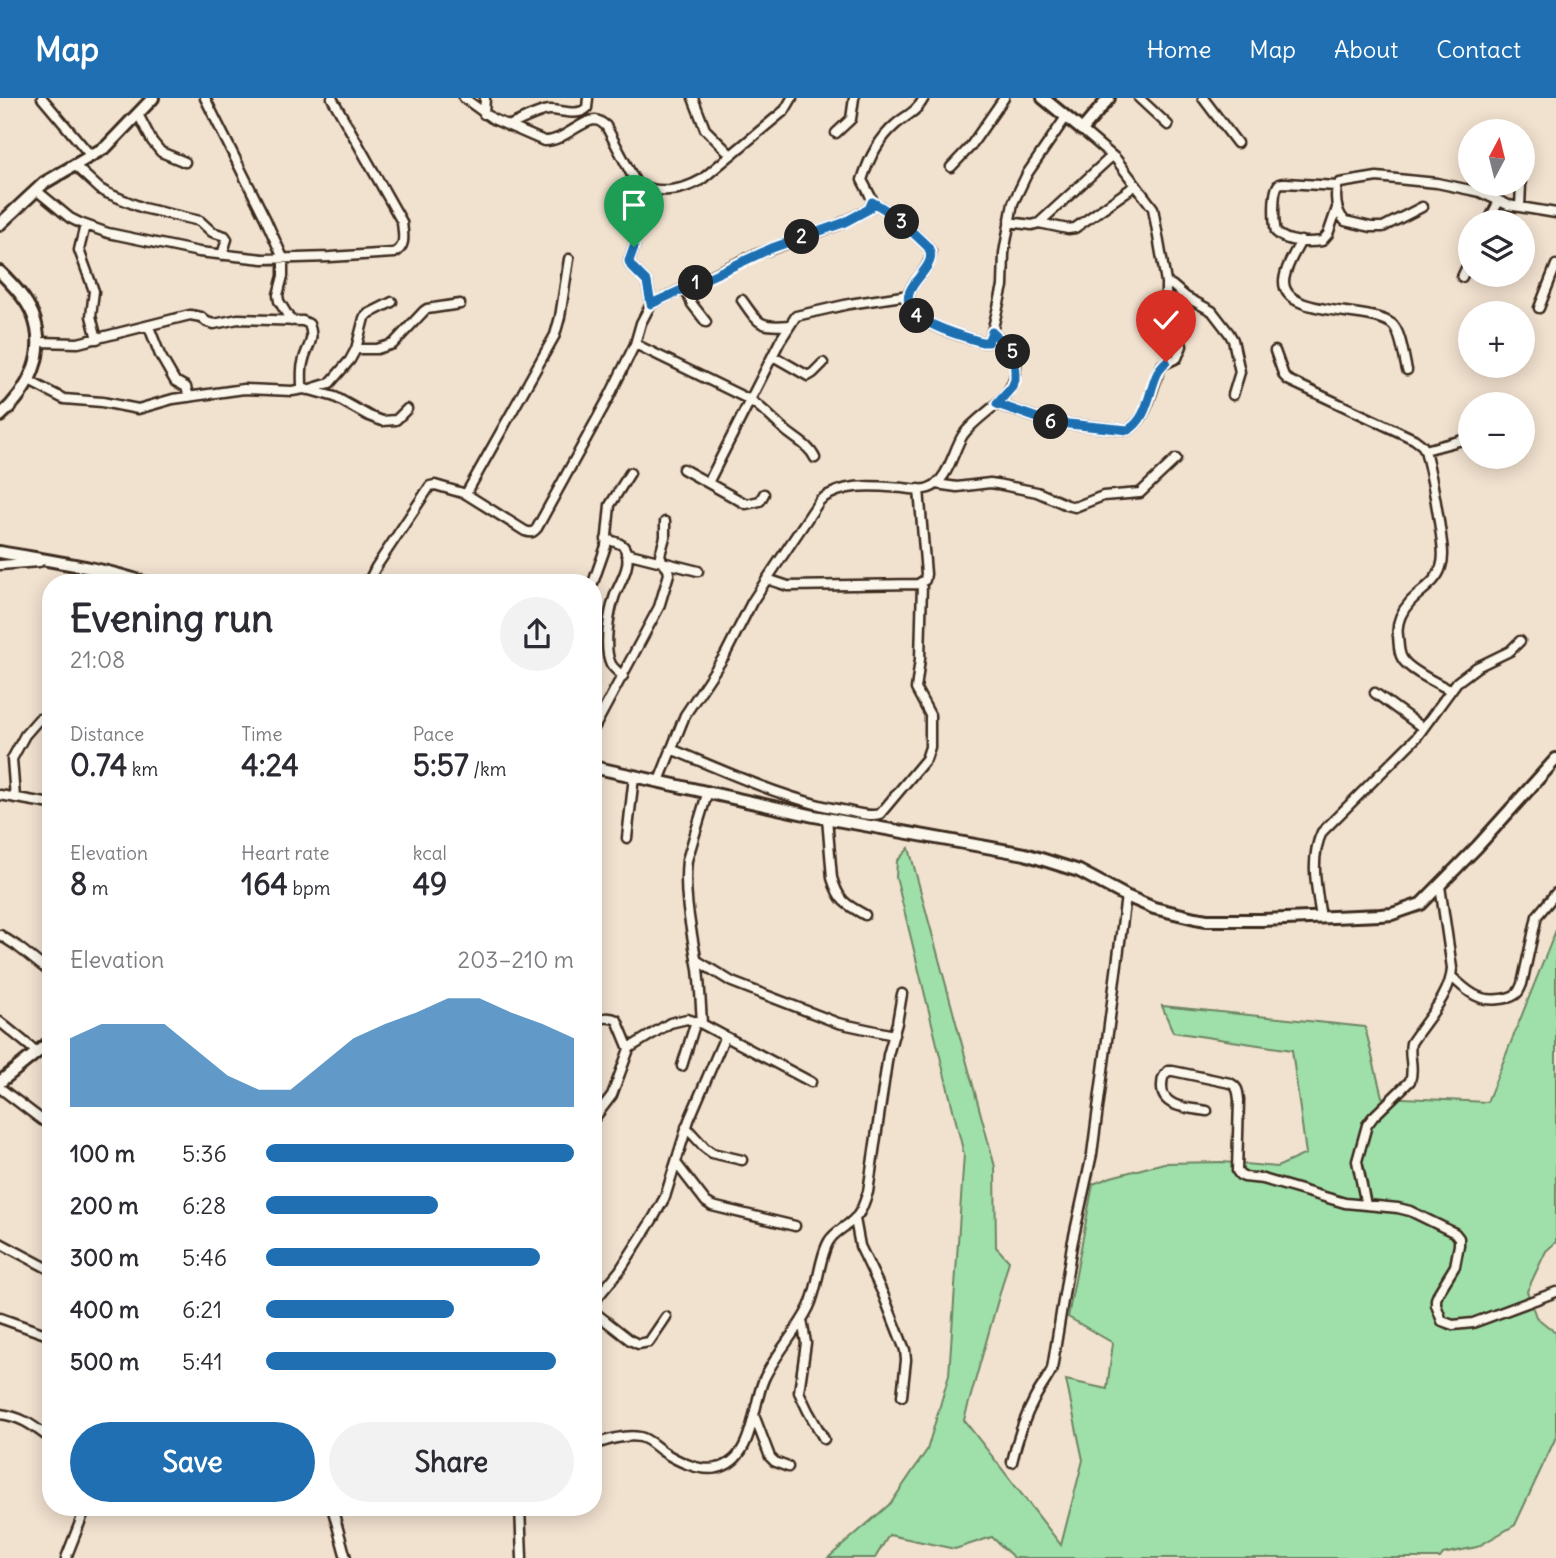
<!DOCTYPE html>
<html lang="en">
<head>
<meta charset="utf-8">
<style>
  :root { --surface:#fff; --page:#f2f2f3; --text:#2b2b33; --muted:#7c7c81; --accent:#1f6fb2 }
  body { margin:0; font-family:Delius,sans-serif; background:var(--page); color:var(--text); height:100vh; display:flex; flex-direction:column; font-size:26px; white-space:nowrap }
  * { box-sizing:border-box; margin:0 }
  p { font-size:23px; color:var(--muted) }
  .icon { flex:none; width:38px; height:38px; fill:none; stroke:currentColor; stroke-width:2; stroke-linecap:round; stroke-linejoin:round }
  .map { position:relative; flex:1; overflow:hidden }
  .side { position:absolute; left:42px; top:476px; width:560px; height:942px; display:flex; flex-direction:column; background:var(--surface); border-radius:28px; box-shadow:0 4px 18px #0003 }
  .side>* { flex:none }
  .needle { width:46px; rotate:7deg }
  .fabs { position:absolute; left:1458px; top:21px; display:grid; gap:14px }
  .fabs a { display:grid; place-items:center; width:77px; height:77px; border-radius:50%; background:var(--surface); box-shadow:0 4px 18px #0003; font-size:35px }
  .pin { position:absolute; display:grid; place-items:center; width:60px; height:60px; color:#fff; margin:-72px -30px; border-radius:50% 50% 50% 0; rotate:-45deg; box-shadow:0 0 7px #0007 }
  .pin .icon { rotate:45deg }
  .km { position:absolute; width:35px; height:35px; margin:-18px; border-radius:50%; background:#222; color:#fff; font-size:19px; line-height:35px; text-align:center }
  .round { display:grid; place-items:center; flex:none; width:74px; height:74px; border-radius:37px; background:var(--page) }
  .headline { display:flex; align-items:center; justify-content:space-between; height:119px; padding:0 28px }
  h1 { font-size:38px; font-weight:800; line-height:52px }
  .stats { display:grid; grid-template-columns:repeat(3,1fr); gap:10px; height:119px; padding:7px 28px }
  .stats div { display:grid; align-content:center }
  .stats b { font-size:30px; font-weight:800 }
  .stats small { font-size:19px; font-weight:400 }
  .stats p { font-size:19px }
  .chart { height:196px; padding:14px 28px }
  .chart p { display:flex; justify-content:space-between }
  .chart svg { width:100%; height:126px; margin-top:7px; fill:var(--accent); opacity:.7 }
  .cta { display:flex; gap:14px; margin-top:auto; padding:14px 28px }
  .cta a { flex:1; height:80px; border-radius:42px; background:var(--accent); color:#fff; font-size:28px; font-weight:800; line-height:80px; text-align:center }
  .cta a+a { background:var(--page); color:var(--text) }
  ul { padding:0 28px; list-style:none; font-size:23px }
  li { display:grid; grid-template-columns:112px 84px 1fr; align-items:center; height:52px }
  li i { height:18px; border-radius:9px; background:var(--accent) }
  header { display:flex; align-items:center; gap:42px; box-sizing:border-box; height:98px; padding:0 35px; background:var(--accent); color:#fff }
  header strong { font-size:33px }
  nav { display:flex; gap:38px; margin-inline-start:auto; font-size:24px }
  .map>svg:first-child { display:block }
  .green { fill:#9fe0aa; stroke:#6d8564; stroke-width:2 }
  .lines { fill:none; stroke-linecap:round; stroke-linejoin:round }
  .street-casing { stroke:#3b2a1e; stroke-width:13 }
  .secondary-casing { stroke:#3b2a1e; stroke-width:16 }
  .street { stroke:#fbf7ec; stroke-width:8 }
  .secondary { stroke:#fbf7ec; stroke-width:10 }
  .route-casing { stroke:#fff; stroke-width:14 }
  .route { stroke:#1f6fb2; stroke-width:9 }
</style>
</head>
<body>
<header>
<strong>Map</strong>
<nav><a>Home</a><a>Map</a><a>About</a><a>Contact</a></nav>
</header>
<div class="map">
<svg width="1556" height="1460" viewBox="0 0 1556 1460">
  <rect width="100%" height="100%" fill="#f1e1cf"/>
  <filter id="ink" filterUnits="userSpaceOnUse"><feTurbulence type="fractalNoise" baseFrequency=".0143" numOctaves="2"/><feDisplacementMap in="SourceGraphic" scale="14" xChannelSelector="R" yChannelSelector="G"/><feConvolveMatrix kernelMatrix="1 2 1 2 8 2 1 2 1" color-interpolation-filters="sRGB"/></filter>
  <g filter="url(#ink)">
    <path class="green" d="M909,750L995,1069L996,1149L1009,1163L964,1322L1061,1447L1083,1362L1066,1282L1107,1291L1113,1245L1068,1219L1093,1086L1111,1079L1164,1065L1223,1064L1277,1069L1306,1056L1292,952L1173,934L1162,908L1365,929L1382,999L1487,1004L1556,832V1144L1546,1153L1527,1193L1536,1219L1556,1235V1339L1515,1427L1477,1449L1443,1456L1440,1460H1014L992,1439L955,1451L889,1437L875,1460H828L891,1405L927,1352L949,1277L964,1056L896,779L897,763Z"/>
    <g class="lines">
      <defs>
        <path id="street" d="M42,0L91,58
          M205,0L265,120L283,160V178L278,197L279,203L291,223
          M464,0L493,21L544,43C563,44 582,21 596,22C601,23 602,25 606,28L636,85C656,97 682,93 701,82L785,12L792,0
          M693,0L705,31L731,57
          M1139,0L1168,27
          M1203,0L1237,45
          M138,16L152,43L161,54L185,64
          M484,16L485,0
          M508,28C519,24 539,12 550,12C562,12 577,19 587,10L588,0
          M836,35L851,21L854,0
          M74,67L100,91L107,95L143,110L200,123L212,134L225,138L227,141L222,157
          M951,69L970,49L1004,0
          M36,92L70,120L80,125L108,135L199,154L263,161L330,159L394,155C407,149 403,136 402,124L332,0
          M872,104C894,115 910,132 928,149L931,154C931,167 920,177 913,187C890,222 960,237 982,244H988L992,234L1003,188L1004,155L1013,105L1027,76L1066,19
          M1422,109L1383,129H1371L1345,123C1336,114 1335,100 1337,88L1340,85L1377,79L1437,85L1480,94L1508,107L1556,115
          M1520,109L1521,86
          M1337,110L1328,136L1322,143C1308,145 1287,145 1276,134C1274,126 1272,93 1279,86C1281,85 1283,85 1285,85L1337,88
          M1009,124L1032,127L1039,125L1112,58
          M1488,124L1499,103
          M1039,125L1068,131L1075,130L1136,87
          M85,127L79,152L94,193L91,218L97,241
          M1301,143C1295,154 1285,170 1284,183C1283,220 1369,208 1392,226C1401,233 1404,261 1407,272
          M569,161L560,219L555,237L466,396L525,433C531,435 533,435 537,430L609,299L635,246L641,225L651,206L647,184L631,168L629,163L634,149
          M1462,179L1470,162
          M1166,184L1172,187L1186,199L1212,213L1229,235L1233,242L1240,274L1233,297
          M685,191L692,206L706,224
          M742,202C759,226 759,230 790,227
          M651,206L752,158L838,127L869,111L872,104V101L862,82C868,63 879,41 895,27C905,18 917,14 924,0
          M1539,210L1556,167
          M149,229L160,257L175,283L186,289L189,299
          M38,244L78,245L190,217L201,219L207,224L214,226L238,221L303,223L309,226C316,244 306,248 303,265C301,272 302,281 302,288L307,292L330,285L350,262L356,251L364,220L368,216L392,204
          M635,246L750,302C763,310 773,322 785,332C795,341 809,347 815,360
          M356,251H377L393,246L424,213L427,211L460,206
          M1275,253L1284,278L1288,282L1414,341L1422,347L1425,352C1432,380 1437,408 1441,437C1442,447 1445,458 1441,469C1437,484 1420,493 1410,504C1401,514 1396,525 1398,538C1399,545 1398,553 1402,560C1408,572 1437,585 1450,592
          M773,258L808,278L813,275L823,265
          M29,283L64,301L102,304L138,311L173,301L244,291L292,293L304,291
          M310,292L335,299L369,318L382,323L396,322L407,311
          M997,306L1049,324L1128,332C1150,319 1151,288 1162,267L1177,260L1182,248L1166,195V184L1153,110L1116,61L1082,32
          M1425,352L1470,340
          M683,371L746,406L760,403L764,396
          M708,385L780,243L796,218L849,206L909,197
          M936,386L957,389L990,385L997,386L1037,394L1067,407L1075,409L1103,398L1140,395L1176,361
          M606,441C612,443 623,445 625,451C633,466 620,484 615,497C609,514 603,551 611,566C614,571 618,574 623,578
          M626,455L698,473
          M0,467L39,464
          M767,481L788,488L918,486L925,482L926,476L919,391
          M368,485L376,469L430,388L435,387L466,396
          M593,485L606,448L610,407L630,375
          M1375,595L1423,630
          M593,632L659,509L669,476L668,471L663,465L660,457L665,439V424
          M671,651C727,674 788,703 847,713C858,715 869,719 880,716L926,661L930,649V617L916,591L920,561L922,485
          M659,683L685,617L725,557L752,504L767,481L820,402C845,384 874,388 903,390C911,391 921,393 929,390C948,384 953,352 963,337C981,312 1016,303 1016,267C1015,262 1015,257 1012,252C1008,245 998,240 992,234
          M0,697L51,706
          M15,700L12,661L25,637L39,621
          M827,720L832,780C839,803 845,806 865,817
          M627,740L634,678
          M1321,820C1317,792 1309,761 1322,734L1416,640L1457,584L1477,569L1510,553L1520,543
          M0,837L17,848L51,875
          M696,862L732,884L838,925L894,937
          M1452,879C1460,886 1468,895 1479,899C1488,903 1508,902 1516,896C1520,893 1520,890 1522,886L1537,818L1556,795
          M593,923C602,920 609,918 617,922L629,951
          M0,924L37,954
          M702,926C701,908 700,889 698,871C692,835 683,799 687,762L708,693
          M682,968L696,923
          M0,990L42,1022L51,1026
          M1207,1013C1190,1010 1161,1010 1162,988C1162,981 1163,978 1168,973H1173L1230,985C1238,989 1238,993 1239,1002L1237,1073L1240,1077L1244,1079L1263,1081L1345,1105L1398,1110L1410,1113L1455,1135L1459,1140V1147L1455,1168L1439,1194L1436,1201V1207L1442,1223L1453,1227L1473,1225L1556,1194
          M593,1022L612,997L629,951L631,949L670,925L687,921L702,926L811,984
          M686,1029L705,1050L712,1055L742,1062
          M676,1065L706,1104L712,1108L795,1128
          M1366,1107L1357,1063L1367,1027L1373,1019L1410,983C1415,970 1408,958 1411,945C1425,923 1451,897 1452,870L1440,788
          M855,1121L860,1148L883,1196L905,1252L906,1262L902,1298
          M0,1145L51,1172
          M593,1205L620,1172L654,1119L665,1099L689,1022L725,938
          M593,1213L630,1242L638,1246L649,1244L666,1219
          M0,1220L51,1238
          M802,1222L806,1245L799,1294L808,1313L824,1341
          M0,1316C23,1319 33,1328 51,1341
          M754,1317L770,1359L775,1364L788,1369
          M593,1347C607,1342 625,1336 640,1339C649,1341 655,1348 662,1353C677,1363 700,1374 717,1370C754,1363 752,1308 764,1281C776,1255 797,1234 809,1209C819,1188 819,1159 829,1143C834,1134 846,1129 853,1122C862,1115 864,1104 868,1094L888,957L897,925L902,896
          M1012,1364C1017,1342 1024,1320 1035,1300C1040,1290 1047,1282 1052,1271L1072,1147L1092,1056L1126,798
          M332,1409L346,1460
          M520,1409L522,1460
          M66,1460L86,1409"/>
        <path id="secondary" d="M1043,0L1082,32L1109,0
          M0,126L44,85L106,49L153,0
          M0,174C12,186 26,200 33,217C48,256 29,292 0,318
          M0,454C49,463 99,469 146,485
          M593,669L814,718L1025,756L1079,773L1126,798L1154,810L1195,820L1207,822H1261L1380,817L1392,816L1421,806L1477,749L1556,661
          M0,984L51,943"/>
      </defs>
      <use href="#street" class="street-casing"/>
      <use href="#secondary" class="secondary-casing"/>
      <use href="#street" class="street"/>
      <use href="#secondary" class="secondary"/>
    </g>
  </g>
  <g class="lines" filter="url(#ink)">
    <defs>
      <path id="route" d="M634,149L629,163L631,168L647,184L651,206L772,150L843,125L869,111L872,104C894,115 910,132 928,149C942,171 895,187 912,212C922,227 965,239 982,244H988L992,234L1012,252L1015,260V282L1012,289L997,306L1049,324L1128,332C1153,318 1148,278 1166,264"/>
    </defs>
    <use href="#route" class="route-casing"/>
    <use href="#route" class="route"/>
  </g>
</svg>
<div class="fabs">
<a><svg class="needle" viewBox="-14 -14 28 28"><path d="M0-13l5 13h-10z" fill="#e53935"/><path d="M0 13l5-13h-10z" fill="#7c7c81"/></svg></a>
<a><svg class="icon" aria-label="layers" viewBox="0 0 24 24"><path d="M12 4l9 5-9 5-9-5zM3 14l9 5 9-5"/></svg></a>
<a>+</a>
<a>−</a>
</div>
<div class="pin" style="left:634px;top:149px;background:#1e9e55"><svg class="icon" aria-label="arrive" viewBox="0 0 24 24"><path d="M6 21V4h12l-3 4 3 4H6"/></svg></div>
<div class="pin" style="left:1166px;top:264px;background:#d93025"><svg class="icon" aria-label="check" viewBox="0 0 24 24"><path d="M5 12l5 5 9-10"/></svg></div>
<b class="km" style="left:696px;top:185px">1</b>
<b class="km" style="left:802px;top:139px">2</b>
<b class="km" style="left:902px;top:124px">3</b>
<b class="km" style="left:917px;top:218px">4</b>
<b class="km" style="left:1013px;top:254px">5</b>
<b class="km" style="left:1051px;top:324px">6</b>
<section class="side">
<div class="headline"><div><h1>Evening run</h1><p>21:08</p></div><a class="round"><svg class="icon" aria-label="share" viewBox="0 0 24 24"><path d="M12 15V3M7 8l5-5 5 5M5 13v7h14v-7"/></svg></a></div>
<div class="stats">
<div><p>Distance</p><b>0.74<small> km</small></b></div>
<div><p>Time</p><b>4:24</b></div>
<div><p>Pace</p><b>5:57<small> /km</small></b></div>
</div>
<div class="stats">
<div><p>Elevation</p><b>8<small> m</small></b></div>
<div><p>Heart rate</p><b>164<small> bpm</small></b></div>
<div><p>kcal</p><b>49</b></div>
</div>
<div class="chart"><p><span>Elevation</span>203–210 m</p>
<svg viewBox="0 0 160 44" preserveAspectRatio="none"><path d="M0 44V20L10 15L20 15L30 15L40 24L50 33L60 38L70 38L80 29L90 20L100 15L110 11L120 6L130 6L140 11L150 15L160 20V44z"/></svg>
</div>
<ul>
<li><b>100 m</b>5:36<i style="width:100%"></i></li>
<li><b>200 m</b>6:28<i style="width:56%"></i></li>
<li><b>300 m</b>5:46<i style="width:89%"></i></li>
<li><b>400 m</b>6:21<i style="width:61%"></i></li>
<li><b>500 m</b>5:41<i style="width:94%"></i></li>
</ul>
<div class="cta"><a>Save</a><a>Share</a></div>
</section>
</div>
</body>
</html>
